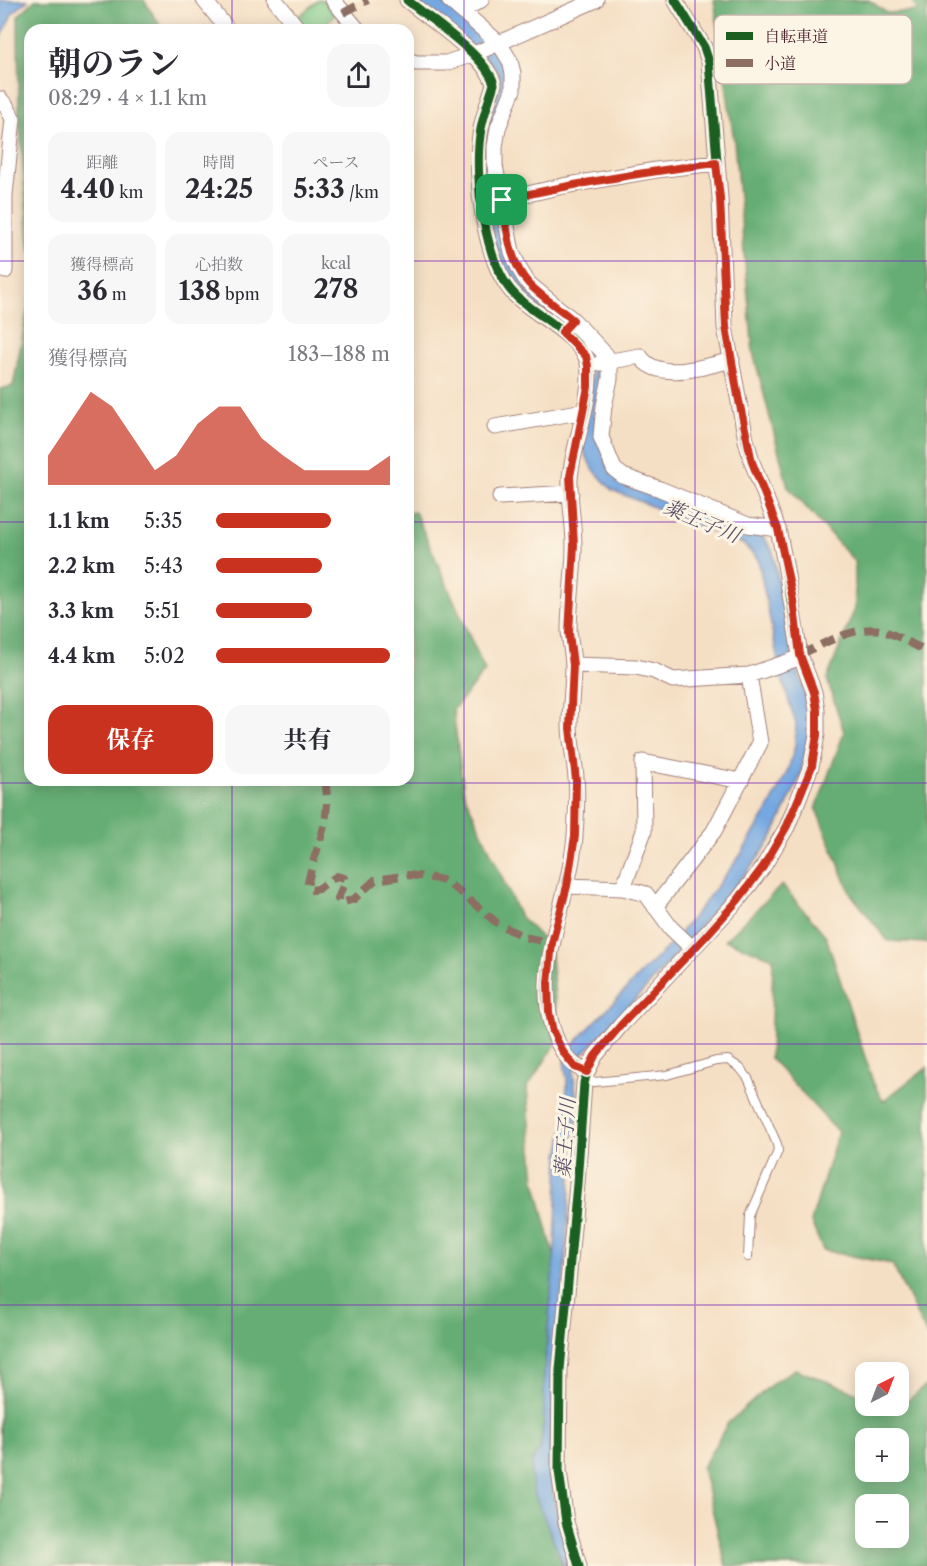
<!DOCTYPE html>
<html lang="ja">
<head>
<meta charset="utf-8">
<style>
  :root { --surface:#fff; --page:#f7f7f7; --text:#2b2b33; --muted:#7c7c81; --accent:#c8321e }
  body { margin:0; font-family:"Libre Caslon Text","Noto Serif JP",serif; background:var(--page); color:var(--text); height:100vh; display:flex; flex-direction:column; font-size:22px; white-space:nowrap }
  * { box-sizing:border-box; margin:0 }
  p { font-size:20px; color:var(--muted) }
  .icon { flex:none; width:33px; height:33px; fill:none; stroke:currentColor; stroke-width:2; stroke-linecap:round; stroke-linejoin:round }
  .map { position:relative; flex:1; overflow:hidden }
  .side { position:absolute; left:24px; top:24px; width:390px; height:762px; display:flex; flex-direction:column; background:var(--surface); border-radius:18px; box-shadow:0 3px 15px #0003 }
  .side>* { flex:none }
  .needle { width:39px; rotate:42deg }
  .fabs { position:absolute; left:855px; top:1362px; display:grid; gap:12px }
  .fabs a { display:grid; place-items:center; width:54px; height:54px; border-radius:12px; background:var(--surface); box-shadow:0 3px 15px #0003; font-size:30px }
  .pin { position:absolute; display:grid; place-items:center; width:51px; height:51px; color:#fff; margin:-26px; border-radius:12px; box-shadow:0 3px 9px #0006 }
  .round { display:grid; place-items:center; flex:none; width:63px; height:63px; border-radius:18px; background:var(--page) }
  .head { display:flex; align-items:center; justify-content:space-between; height:102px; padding:0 24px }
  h1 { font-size:33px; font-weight:700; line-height:45px }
  .figures { display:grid; grid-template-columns:repeat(3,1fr); gap:9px; height:102px; padding:6px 24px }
  .figures div { display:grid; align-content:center; border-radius:15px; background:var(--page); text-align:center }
  .figures b { font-size:26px; font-weight:700 }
  .figures small { font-size:16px; font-weight:400 }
  .figures p { font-size:16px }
  .chart { height:168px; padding:12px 24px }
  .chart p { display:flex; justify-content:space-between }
  .chart svg { width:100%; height:108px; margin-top:6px; fill:var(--accent); opacity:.7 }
  .primary-button { display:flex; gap:12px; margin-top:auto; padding:12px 24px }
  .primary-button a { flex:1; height:69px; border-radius:18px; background:var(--accent); color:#fff; font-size:24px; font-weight:700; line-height:69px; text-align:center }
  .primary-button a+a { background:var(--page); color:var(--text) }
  ul { padding:0 24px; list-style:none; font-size:20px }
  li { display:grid; grid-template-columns:96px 72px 1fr; align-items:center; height:45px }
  li i { height:15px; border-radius:8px; background:var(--accent) }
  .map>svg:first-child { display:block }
  .green { fill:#7dc988; stroke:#64745a; stroke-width:1.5 }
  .forest { fill:#66ad74; stroke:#586650; stroke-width:1.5; fill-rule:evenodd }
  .water { fill:#74a7e0; stroke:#5f6386; stroke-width:1.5 }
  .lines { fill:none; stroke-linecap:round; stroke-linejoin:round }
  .lane-casing { stroke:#a07f78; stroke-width:10 }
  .street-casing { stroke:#a07f78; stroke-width:17 }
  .lane { stroke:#fff; stroke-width:8 }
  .street { stroke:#fff; stroke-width:15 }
  .quiet { stroke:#8d6e63; stroke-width:8; stroke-dasharray:15 8; stroke-linecap:butt }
  .cycleway-casing { stroke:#fcf5e5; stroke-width:13 }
  .cycleway { stroke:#1b5e20; stroke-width:9 }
  .route-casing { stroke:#fff; stroke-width:12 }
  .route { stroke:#c8321e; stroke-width:8 }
  .grid { fill:none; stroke:#7b2cbf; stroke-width:1.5; stroke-opacity:0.55 }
  .labels { text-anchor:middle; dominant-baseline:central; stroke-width:6; stroke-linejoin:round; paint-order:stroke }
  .water-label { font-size:20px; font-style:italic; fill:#594f6a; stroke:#fcf5e5 }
  .key { fill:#fcf5e5; stroke:#c7b5ad; stroke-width:1.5 }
  .key-label { font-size:16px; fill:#4a1f2b }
</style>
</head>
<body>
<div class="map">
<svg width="927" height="1566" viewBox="0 0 927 1566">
  <rect width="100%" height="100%" fill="#fcf5e5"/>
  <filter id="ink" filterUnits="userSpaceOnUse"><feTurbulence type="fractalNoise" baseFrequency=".0167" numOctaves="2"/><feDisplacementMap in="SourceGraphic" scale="12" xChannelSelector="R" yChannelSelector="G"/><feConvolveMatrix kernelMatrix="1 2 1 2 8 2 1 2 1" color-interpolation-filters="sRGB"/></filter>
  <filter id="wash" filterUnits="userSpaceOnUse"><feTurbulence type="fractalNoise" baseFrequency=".008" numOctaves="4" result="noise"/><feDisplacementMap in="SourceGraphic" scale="24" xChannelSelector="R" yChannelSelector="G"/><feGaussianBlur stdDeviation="1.35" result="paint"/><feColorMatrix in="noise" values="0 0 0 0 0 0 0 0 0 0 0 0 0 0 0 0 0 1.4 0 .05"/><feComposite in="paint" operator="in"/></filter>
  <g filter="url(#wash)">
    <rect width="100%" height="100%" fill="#f5dfc4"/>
    <path class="green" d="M318,0H323L335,15L318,30H305L296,19Z"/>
    <path class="forest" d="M35,0H144L163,30H30V255L19,114L18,16Z
      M714,0H869L887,13L918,11L911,0H927V943L888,941L851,894L816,809L844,732L827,679L855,608V562L788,487L753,352L734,141Z
      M30,297V780H408V513L415,512L485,671L453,710L464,793L519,915L550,947L559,1039L527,1088L535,1181L561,1282L545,1481L559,1555L563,1566H0V389L13,386Z
      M782,885L826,936L873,1082L883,1101L927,1067V1336L892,1264L823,1250L811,1222L838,1132L770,1058L773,958L725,940Z
      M795,1369L865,1396L866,1406H891L898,1408L927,1385V1566H726L702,1468L728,1423L774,1382ZM898,1438V1472H866V1438ZM898,1504V1538H866V1504Z"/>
    <path class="water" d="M0,0H28L12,14L0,41Z
      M414,0H439L486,36L501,53L512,78L493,134L513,267L603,358L606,465L740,524L765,539L773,552L792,654L808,702L809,734L801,775L772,838L753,865L647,987L577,1060L573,1072L578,1108L572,1144L573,1149L552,1453L553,1495L571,1566H564L533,1490L531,1474L532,1461L540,1450L544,1423V1374L555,1247L559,1156L566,1116L567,1079L564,1062L571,1047L646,968L671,944L700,908L740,856L769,808L788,770L795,746L796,724L781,676L758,559L743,544L612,490L592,468L585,453L583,444L593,370L532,305L500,264L487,212L483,140L499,90V74L486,58Z"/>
  </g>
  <g filter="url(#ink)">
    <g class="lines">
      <defs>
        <path id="lane" d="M584,1083L667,1075L716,1061L728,1060L740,1068L748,1078L777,1144L778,1151L750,1216L748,1257"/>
        <path id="street" d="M204,0L228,30
          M275,0L299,30
          M333,0L358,30
          M407,0C431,20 486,56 494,84C489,101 482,118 480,135C474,177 484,266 516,296C534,314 583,338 588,363C594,397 573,443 570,478C569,501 574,524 574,546C574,574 569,603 569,631C570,643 573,655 573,667C573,687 570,706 570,725C570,743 575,760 576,778C578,796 576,817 575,836C570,904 527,976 558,1043C565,1056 572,1066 587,1072
          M449,0L499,43L510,61L513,73V90L498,128L495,147V166L512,252L520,270L528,283L573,320L606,355L610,361V379L604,406L601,437L614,469L623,476L660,489L748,525L778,529
          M463,10L481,0
          M408,60L416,63H446L474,54L596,0
          M0,99L7,107L13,119L5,195V271
          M492,202L563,186L656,170L716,163
          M600,363L640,356C657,383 706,366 732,360
          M495,427L584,411
          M500,497L571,493
          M573,665L636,667L654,671L673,680L749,675L796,659L800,655
          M567,886L623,888L646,894L671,928L693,949
          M623,888L644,831L643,762L741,781
          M655,907L714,831L760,743L749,675
          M579,1566L566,1522L559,1471L560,1370L577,1184L584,1083L587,1072L595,1056L621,1025L738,900L763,867L787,827L798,800L811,766L817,735V710L814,692L800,655L785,564L778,529L752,462L746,440L725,327L720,198L709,62L704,47L675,0"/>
      </defs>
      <use href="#lane" class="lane-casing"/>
      <use href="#street" class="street-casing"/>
      <use href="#lane" class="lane"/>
      <use href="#street" class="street"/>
      <path class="quiet" d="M343,13L368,0
        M800,655C820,645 857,625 880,630C896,634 912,645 927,651
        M325,780C333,825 314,846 307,888L312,890L318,889L337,876L344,878V883L338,899L342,903L354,899L375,880L408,875L427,877L442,880L459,891L497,923L524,937L552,943"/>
      <defs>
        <path id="cycleway" d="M407,0C431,20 486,56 494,84C489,101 482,118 480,135C474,177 484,266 516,296C534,314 583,338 588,363C594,397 573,443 570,478C569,501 574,524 574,546C574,574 569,603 569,631C570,643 573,655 573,667C573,687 570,706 570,725C570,743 575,760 576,778C578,796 576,817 575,836C570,904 527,976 558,1043C565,1056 572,1066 587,1072
          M579,1566L566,1522L559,1471L560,1370L577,1184L584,1083L587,1072L595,1056L621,1025L738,900L763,867L787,827L798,800L811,766L817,735V710L814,692L800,655L785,564L778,529L752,462L746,440L725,327L720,198L709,62L704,47L675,0"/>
      </defs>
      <use href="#cycleway" class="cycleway-casing"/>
      <use href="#cycleway" class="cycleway"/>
    </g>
  </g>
  <g class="lines" filter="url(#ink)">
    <defs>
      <path id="route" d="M716,163L720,198L726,327L738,396L752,462L778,529L793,600L800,655L814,692L817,710V735L812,766L798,800L787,826L763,867L738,900L705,937L621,1025L595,1056L587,1072L575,1067L563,1052L553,1032L549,1012L548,983L552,943L567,886L575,836L576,780L570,728L573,665L569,633L574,545L570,476L588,387V366L586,356L562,332L573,320C559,308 542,297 529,284C509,263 507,227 502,200C572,184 644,172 716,163Z"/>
    </defs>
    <use href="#route" class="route-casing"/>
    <use href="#route" class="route"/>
  </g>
  <path class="grid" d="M232,0V30M464,0V1566M695,0V1566M0,261H30M408,261H927M0,522H30M408,522H927M232,780V1566M0,783H927M0,1044H927M0,1305H927"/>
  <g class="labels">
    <g class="water-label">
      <text transform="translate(702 521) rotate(23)">薬王子川</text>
      <text transform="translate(565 1138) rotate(-86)">薬王子川</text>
    </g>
  </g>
  <rect x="714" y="15" width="198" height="69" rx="9" class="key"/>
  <rect x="726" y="32" width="27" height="8" fill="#1b5e20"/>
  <rect x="726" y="59" width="27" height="8" fill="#8d6e63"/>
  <g class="key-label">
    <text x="764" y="42">自転車道</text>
    <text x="764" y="69">小道</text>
  </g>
</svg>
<div class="fabs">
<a><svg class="needle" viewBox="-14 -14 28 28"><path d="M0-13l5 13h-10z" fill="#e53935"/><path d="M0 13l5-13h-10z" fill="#7c7c81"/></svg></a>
<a>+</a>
<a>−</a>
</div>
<div class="pin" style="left:502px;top:200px;background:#1e9e55"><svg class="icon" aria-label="arrive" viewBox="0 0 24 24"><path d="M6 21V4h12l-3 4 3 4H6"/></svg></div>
<section class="side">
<div class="head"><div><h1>朝のラン</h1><p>08:29 · 4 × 1.1 km</p></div><a class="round"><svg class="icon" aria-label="share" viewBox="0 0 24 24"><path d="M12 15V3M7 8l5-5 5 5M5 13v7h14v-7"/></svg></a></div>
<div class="figures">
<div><p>距離</p><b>4.40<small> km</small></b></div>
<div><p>時間</p><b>24:25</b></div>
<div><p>ペース</p><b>5:33<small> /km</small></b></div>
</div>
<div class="figures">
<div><p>獲得標高</p><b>36<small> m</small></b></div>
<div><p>心拍数</p><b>138<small> bpm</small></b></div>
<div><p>kcal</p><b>278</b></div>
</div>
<div class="chart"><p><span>獲得標高</span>183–188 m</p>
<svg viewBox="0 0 160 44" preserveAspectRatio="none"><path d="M0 44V32L10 19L20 6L30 12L40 25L50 38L60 32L70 19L80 12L90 12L100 25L110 32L120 38L130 38L140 38L150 38L160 32V44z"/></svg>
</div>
<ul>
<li><b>1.1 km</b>5:35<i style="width:66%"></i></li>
<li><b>2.2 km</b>5:43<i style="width:61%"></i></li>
<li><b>3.3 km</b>5:51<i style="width:55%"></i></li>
<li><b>4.4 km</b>5:02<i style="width:100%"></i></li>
</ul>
<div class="primary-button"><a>保存</a><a>共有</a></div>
</section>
</div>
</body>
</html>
